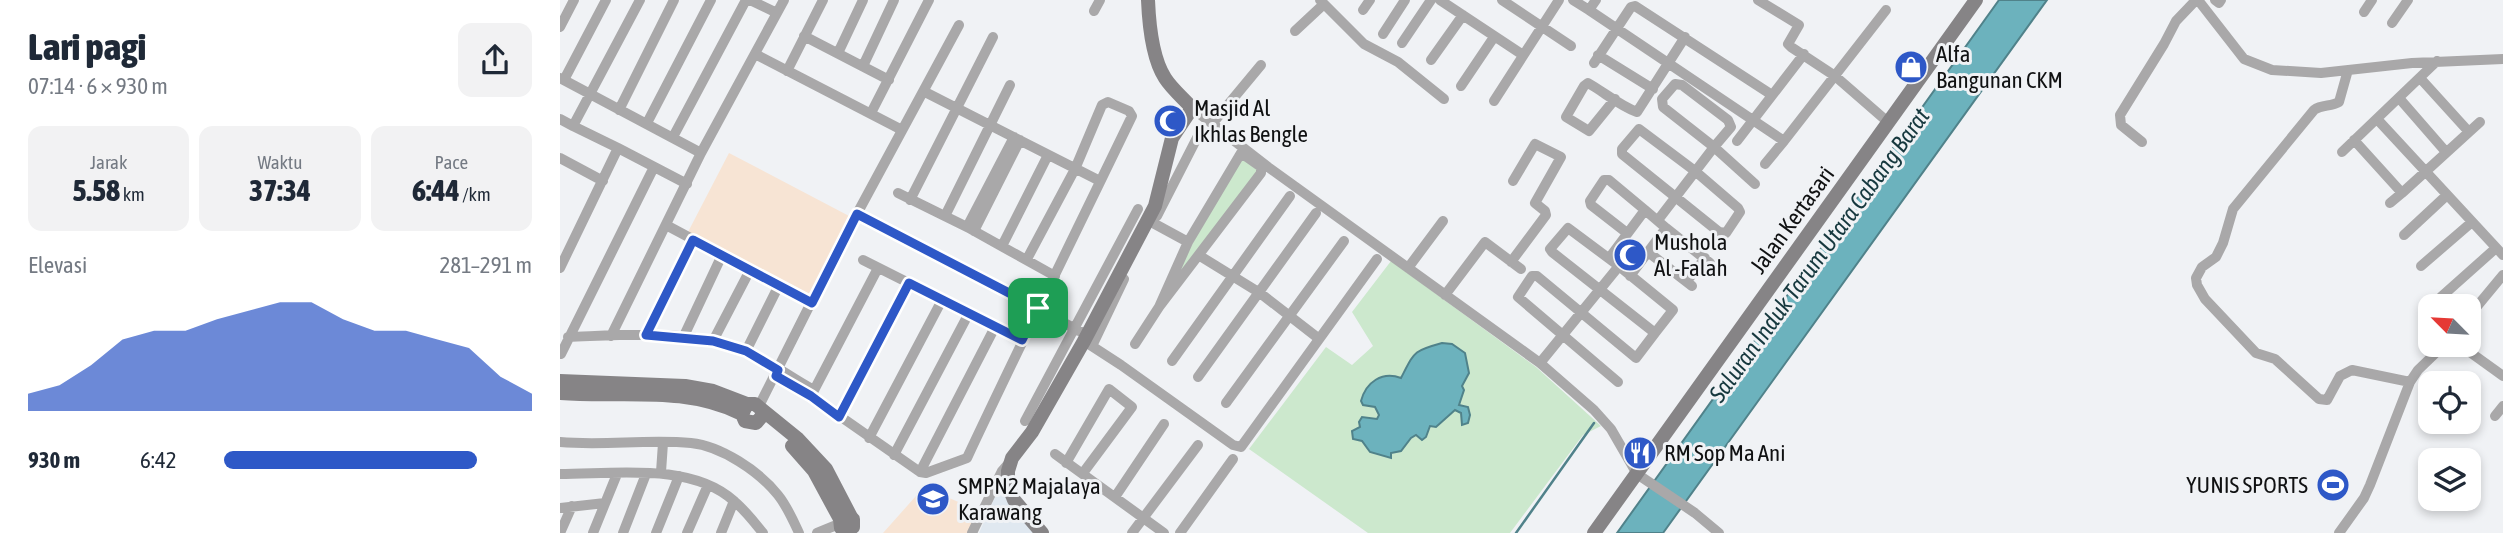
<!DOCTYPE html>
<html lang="id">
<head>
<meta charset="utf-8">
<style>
  :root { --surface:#fff; --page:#f2f2f3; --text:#1f2937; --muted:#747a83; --accent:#2e58c7 }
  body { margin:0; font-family:"Asap Condensed",sans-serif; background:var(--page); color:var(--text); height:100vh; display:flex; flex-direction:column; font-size:26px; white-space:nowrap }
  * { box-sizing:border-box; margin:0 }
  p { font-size:23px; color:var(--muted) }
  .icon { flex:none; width:38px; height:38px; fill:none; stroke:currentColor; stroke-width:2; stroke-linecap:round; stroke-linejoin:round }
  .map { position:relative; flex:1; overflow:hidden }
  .side { display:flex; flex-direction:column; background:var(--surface); width:560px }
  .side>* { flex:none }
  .needle { width:46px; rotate:294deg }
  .fabs { position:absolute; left:1858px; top:294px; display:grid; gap:14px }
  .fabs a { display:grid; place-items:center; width:63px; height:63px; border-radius:14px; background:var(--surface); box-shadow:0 4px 10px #0003; font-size:35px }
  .pin { position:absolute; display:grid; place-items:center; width:60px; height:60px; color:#fff; margin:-30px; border-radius:14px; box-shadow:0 4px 10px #0006 }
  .round { display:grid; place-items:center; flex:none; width:74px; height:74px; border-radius:14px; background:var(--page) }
  .headline { display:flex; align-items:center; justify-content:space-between; height:119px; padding:0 28px }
  h1 { font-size:38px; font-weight:800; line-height:52px }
  .stats { display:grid; grid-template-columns:repeat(3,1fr); gap:10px; height:119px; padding:7px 28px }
  .stats div { display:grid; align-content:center; border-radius:14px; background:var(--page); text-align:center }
  .stats b { font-size:30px; font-weight:800 }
  .stats small { font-size:19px; font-weight:400 }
  .stats p { font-size:19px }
  .chart { height:196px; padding:14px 28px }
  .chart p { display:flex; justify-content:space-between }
  .chart svg { width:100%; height:126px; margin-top:7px; fill:var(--accent); opacity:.7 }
  ul { padding:0 28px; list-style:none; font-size:23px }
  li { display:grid; grid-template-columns:112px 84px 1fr; align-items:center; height:52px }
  li i { height:18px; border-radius:9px; background:var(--accent) }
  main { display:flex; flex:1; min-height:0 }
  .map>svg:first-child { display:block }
  .built { fill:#e0e8f0 }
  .education { fill:#f7e4d4 }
  .green { fill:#cce8cd }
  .water { fill:#6cb2bd; stroke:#50828a; stroke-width:2 }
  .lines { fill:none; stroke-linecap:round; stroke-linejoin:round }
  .stream { stroke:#50828a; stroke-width:2.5 }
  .street { stroke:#a9a8a9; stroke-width:10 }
  .secondary { stroke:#868486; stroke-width:14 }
  .route-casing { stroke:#fff; stroke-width:14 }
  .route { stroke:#2e58c7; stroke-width:9 }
  .labels { text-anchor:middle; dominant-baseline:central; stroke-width:6; stroke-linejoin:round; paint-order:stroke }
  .poi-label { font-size:23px; fill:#101112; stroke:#f0f2f5; text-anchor:start }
  .street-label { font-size:23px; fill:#101112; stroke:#f0f2f5 }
  .water-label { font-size:24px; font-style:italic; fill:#16383e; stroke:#f0f2f5 }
</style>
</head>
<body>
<main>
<section class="side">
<div class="headline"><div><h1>Lari pagi</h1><p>07:14 · 6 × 930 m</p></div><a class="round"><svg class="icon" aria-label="share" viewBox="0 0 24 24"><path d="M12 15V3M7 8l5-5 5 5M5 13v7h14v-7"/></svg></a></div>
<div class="stats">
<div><p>Jarak</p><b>5.58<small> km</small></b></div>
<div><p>Waktu</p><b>37:34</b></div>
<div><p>Pace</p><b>6:44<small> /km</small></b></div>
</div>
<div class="chart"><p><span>Elevasi</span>281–291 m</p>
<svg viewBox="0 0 160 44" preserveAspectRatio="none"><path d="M0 44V38L10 35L20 28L30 19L40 16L50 16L60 12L70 9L80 6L90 6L100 12L110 16L120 16L130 19L140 22L150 32L160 38V44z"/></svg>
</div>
<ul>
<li><b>930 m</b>6:42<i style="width:82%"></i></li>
</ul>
</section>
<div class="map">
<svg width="1943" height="533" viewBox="0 0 1943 533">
  <rect width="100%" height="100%" fill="#f0f2f5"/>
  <path class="built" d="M444,477L450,501L473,533H419Z"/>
  <path class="education" d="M169,153L291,217L251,297L128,232Z
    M364,487L419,511L409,533H323Z"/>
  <path class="green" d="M680,157L700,171L611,289L623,261Z
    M831,261L976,367L1041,426L1023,435L950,533H808L689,449L766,347L792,365L813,346L792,312Z
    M1769,468L1790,487L1777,502L1756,483Z"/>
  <path class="water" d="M1439,0H1487L1103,533H1057Z
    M882,343L892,344L905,353L909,373L902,386L904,390L899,405L908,407L910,415L908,423L902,425L901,413L895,410L876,427L870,426L866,437L862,440L856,435L851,438L841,451L831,453V458L810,452L802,441L793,439L792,431L800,427L799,422L802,417L817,419L819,415L815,407L803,405L801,401C806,382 822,371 841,378C855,351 853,351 882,343Z"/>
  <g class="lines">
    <path class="stream" d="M956,533L1034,423"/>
    <path class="street" d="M190,0L217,13
      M760,0L804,44L838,62L884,99
      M880,0L963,55
      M942,0L1011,46
      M1013,0L1029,10
      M1036,0L1029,10L1224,141L1326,10
      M1198,0L1239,25L1228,44L1231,47L1275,76L1329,123
      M1638,0L1684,59L1712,70L1761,73L1852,63L1943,59
      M1655,0L1659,3L1661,0
      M803,10L810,0
      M534,11L540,0
      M1804,12L1812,0
      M1832,23L1848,0
      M0,27L14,0
      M735,31L764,4
      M823,34L845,0
      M244,36L329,80
      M842,43L871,0
      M278,53L303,0
      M195,54L342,130
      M1038,55L1093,89
      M871,60L903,15
      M1034,63L1071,7L1075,6L1212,95
      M303,66L334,0
      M1788,70L1779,102C1771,107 1762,104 1754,110L1673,209L1663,243L1656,257L1642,267L1636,278L1637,285L1645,299L1696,353L1715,359L1759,399L1767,400L1780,376L1792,370L1850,382
      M227,71L263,0
      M0,78L141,153
      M1860,78L1909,132
      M4,80L46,0
      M901,86L934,37
      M365,92L540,181
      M1839,98L1886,152
      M1055,99L1029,131L1006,117L1024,86L1028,83C1044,92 1060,106 1077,112L1125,37
      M934,101L999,0
      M632,108L708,167L980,363L1034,410L1051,429L1077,474L1135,513L1159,533
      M59,110L114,0
      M311,113L369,0
      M0,119L13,126
      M1817,119L1943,255
      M87,123L151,0
      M652,124L701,65
      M1079,129L1135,171L1178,208L1180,212L1166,233L1159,232L1062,154V149Z
      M113,137L186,0
      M1794,140L1842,193L1920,122
      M1177,141L1244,54
      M1582,142L1561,125L1560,115L1604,44L1616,21L1636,0
      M58,148L127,184
      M1782,152L1877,61
      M0,158L43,181
      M1205,164L1224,141
      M338,193L407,227L495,276
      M350,200L433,37
      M1830,203L1842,193
      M297,214L527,335
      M385,216L450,85
      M597,216L640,132
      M1098,220L1154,147L1171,127L1168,120L1122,85L1115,84L1102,99L1103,107L1154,147L1195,184
      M593,223L628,242
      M106,225L252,303
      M407,227L454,137
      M1106,228L1150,263
      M414,231L460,140
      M1067,233L1031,205L1030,201L1044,180H1049L1085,210
      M1844,235L1887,195
      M442,246L488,155
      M1088,252L1132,286
      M640,256L700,293L758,338
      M1050,257L1085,210L1106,228L1070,276
      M303,260L462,340
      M951,262L986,215L985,211L975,203L1001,157L975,144L953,181
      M1861,266L1912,222
      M0,268L58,148L13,126L80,0
      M318,268L251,396L360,472L366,473L407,458C461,343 517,230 572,116L569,111L548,102L542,105L515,169L467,259
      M848,268L883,221
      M1127,281L1145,258
      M885,295L925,242L961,269
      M1881,297L1936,248
      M1909,316L1943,275
      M85,335L133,240
      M51,336L141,153L224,0
      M8,337C66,335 129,329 184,350C205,358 233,379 254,390
      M123,338L162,255
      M153,341L190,270
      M524,341L561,365L673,445L681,447L817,259
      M575,344L599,307L701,173V167L681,153L628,242L599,307
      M1900,345L1943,376
      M532,346L564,279
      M186,351L219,285
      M1,354L94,167
      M612,361L730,196
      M980,363L1059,266L1113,310L1095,333
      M638,377L756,213
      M1058,382L958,297L972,276H977L1076,358L1095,333L992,252L990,249L1008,228L1059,266
      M666,403L784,241
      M199,406L278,249L399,25
      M1935,416L1943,406
      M279,417L349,283
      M465,421L578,209
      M309,438L382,300
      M0,442C43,446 87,439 131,443C161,446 199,471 218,495C227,506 233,520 239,533
      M495,454L604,533
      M334,455L409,313
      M506,463L549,389L572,407L523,473
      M101,472L103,443
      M360,472L435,327
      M0,474C54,474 131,462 174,501C185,510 194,522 203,533
      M555,497L604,424
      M0,508L45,503
      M0,533L12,506
      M33,533L57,474
      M63,533L86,474
      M96,533L119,476
      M127,533L148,485
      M161,533L174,501
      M257,533L279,524
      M412,533L442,471L449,463
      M572,533L638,445
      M620,533L673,459
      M1779,533L1804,498L1810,485L1850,382L1858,370L1884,345"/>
    <path class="secondary" d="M0,381L125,386L153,391L187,404
      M0,393C62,398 124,385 182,414
      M202,412V416L196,423L185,421L182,414L187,404H195L238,439L266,469L291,517
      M232,446L254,471L280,519L281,528L287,531L293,527V519L289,516L280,519
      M482,533L454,500L448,485V471L452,458L472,432L524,341L595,206L612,138L632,108C623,98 612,89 605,78C592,58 589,24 588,0
      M1034,533L1416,0"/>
  </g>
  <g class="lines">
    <defs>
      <path id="route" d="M297,214L478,308L462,340L349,283L279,417L251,396L216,376L218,370L186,351L153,341L86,335L133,240L252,303Z"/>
    </defs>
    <use href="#route" class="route-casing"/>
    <use href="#route" class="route"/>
  </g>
  <defs>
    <symbol id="shop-disc" viewBox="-11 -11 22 22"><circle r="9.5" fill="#2e58c7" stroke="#f0f2f5"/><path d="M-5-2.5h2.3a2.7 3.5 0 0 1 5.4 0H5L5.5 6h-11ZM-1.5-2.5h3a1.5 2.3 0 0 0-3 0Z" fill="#fff"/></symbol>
    <symbol id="mosque-disc" viewBox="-11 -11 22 22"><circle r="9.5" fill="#2e58c7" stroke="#f0f2f5"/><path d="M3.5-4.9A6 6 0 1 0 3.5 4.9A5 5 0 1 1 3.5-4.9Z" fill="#fff"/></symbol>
    <symbol id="restaurant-disc" viewBox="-11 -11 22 22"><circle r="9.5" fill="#2e58c7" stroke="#f0f2f5"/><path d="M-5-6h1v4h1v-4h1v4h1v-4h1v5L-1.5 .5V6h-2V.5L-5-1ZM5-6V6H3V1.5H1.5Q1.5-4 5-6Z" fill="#fff"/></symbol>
    <symbol id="stadium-disc" viewBox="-11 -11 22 22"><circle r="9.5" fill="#2e58c7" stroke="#f0f2f5"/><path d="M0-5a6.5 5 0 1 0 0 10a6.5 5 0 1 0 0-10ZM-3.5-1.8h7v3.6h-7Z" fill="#fff"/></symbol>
    <symbol id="school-disc" viewBox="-11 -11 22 22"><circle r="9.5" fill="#2e58c7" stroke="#f0f2f5"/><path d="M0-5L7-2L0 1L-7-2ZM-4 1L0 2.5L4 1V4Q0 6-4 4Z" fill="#fff"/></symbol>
  </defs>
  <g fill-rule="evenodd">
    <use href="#shop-disc" x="1332" y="48" width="38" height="38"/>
    <use href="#mosque-disc" x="591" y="102" width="38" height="38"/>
    <use href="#mosque-disc" x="1051" y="236" width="38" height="38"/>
    <use href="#restaurant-disc" x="1061" y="434" width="38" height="38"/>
    <use href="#stadium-disc" x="1754" y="466" width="38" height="38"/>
    <use href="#school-disc" x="354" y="480" width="38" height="38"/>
  </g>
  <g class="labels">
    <g class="poi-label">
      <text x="1376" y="54">Alfa<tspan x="1376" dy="26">Bangunan CKM</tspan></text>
      <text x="634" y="108">Masjid Al<tspan x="634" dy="26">Ikhlas Bengle</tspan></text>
      <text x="1094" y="242">Mushola<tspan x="1094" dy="26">Al -Falah</tspan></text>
      <text x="1104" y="453">RM Sop Ma Ani</text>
      <text x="1748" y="485" text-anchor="end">YUNIS SPORTS</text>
      <text x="398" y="486">SMPN2 Majalaya<tspan x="398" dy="26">Karawang</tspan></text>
    </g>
    <g class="street-label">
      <text transform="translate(1232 220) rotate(-54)">Jalan Kertasari</text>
    </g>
    <g class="water-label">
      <text transform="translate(1259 255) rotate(-54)">Saluran Induk Tarum Utara Cabang Barat</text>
    </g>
  </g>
</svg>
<div class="fabs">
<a><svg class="needle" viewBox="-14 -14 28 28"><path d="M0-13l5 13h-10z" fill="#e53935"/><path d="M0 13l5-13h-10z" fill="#747a83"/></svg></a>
<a><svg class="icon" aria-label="locate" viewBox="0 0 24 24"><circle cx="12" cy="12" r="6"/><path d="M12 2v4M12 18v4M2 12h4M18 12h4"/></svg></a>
<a><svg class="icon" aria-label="layers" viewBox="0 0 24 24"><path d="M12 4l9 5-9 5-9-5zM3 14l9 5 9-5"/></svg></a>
</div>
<div class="pin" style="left:478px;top:308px;background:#1e9e55"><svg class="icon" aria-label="arrive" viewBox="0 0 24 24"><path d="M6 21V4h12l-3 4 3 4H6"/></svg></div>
</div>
</main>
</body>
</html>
